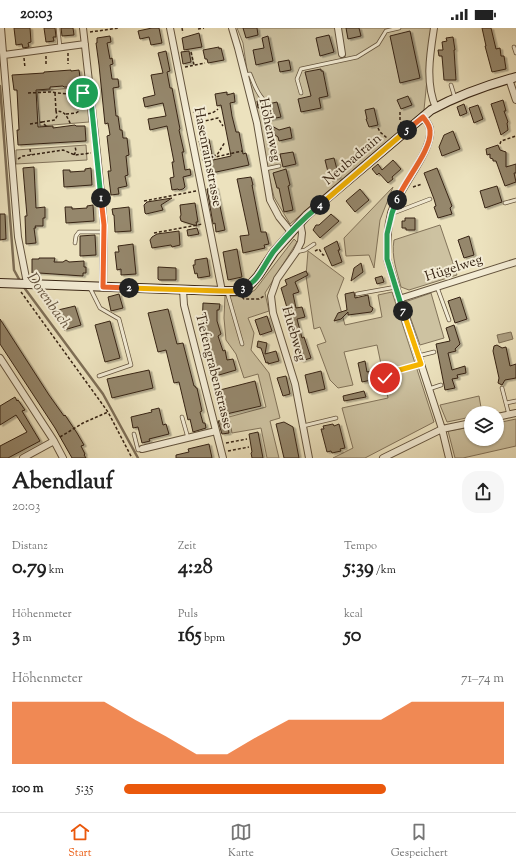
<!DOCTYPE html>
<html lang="de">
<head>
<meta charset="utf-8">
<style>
  :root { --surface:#fff; --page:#f6f6f6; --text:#222; --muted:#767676; --line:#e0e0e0; --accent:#ea580c }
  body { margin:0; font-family:"Sorts Mill Goudy",serif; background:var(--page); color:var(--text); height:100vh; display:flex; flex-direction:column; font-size:15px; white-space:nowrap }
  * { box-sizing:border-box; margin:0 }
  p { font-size:13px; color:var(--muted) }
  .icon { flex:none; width:22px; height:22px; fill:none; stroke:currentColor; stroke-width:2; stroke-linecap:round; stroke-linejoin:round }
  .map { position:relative; height:430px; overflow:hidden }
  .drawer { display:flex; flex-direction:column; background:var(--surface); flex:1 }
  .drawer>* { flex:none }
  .fabs { position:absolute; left:464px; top:378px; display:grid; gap:8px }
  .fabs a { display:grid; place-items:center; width:40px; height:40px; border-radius:50%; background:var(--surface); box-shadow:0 1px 3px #0004; font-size:20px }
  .pin { position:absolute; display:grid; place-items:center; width:34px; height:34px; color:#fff; margin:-17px; border:2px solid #fff; border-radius:50%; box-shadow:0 1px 4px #0007 }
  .km { position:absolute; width:20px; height:20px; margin:-10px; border-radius:50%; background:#222; color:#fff; font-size:11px; line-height:20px; text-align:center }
  .round { display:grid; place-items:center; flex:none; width:42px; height:42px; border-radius:16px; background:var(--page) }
  .overview { display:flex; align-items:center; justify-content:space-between; height:68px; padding:0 12px }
  h1 { font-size:22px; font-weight:700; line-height:30px }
  .metrics { display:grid; grid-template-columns:repeat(3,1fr); gap:6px; height:68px; padding:4px 12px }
  .metrics div { display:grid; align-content:center }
  .metrics b { font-size:20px; font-weight:700 }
  .metrics small { font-size:11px; font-weight:400 }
  .metrics p { font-size:11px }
  .chart { height:112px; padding:8px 12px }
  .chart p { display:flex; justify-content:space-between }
  .chart svg { width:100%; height:72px; margin-top:4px; fill:var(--accent); opacity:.7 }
  ul { padding:0 12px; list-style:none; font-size:13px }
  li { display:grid; grid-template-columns:64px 48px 1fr; align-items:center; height:30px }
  li i { height:10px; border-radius:5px; background:var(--accent) }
  .status { display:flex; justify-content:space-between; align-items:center; height:28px; padding:0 20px; background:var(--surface); direction:ltr }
  .status svg { height:11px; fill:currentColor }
  .dock { display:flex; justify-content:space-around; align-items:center; height:56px; border-top:1px solid var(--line); background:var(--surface); font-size:11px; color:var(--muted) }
  .dock a { display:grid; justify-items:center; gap:2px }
  .dock .selected { color:var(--accent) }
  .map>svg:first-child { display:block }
  .green { fill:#cdc2a1; stroke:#82735a }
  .water { fill:#aea184; stroke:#7e6f57 }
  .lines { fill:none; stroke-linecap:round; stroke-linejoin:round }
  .stream { stroke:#7e6f57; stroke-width:2.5 }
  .building { fill:#95876c; stroke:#372414; filter:url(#shadow) }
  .lane-casing { stroke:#64543e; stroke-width:4.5 }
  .street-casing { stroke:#64543e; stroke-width:8 }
  .secondary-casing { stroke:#372414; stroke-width:10 }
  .path { stroke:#372414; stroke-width:1.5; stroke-dasharray:3 2; stroke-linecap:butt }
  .lane { stroke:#f3ecd5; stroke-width:3 }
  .street { stroke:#f3ecd5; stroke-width:6 }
  .secondary { stroke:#f3ecd5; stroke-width:8 }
  .split-1-casing { stroke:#fff; stroke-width:8 }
  .split-2-casing { stroke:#fff; stroke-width:8 }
  .split-3-casing { stroke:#fff; stroke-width:8 }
  .split-4-casing { stroke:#fff; stroke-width:8 }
  .split-5-casing { stroke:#fff; stroke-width:8 }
  .split-6-casing { stroke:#fff; stroke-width:8 }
  .split-7-casing { stroke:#fff; stroke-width:8 }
  .split-8-casing { stroke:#fff; stroke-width:8 }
  .split-1 { stroke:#22a559; stroke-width:5 }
  .split-2 { stroke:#f0652b; stroke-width:5 }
  .split-3 { stroke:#f5b400; stroke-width:5 }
  .split-4 { stroke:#22a559; stroke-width:5 }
  .split-5 { stroke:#f5b400; stroke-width:5 }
  .split-6 { stroke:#f0652b; stroke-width:5 }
  .split-7 { stroke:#22a559; stroke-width:5 }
  .split-8 { stroke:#f5b400; stroke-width:5 }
  .labels { text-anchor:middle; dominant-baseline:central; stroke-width:4; stroke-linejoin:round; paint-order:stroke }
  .street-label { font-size:14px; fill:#372414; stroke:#f3ecd5 }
  .water-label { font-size:15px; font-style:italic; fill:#61503b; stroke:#f3ecd5 }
</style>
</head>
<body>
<div class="status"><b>20:03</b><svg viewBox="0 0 49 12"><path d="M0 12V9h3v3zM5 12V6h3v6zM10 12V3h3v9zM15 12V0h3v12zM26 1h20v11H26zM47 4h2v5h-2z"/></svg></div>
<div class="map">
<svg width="516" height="430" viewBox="0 0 516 430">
  <defs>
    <filter id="shadow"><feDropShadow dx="2.5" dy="1.5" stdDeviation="0" flood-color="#0004"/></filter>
  </defs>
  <rect width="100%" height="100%" fill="#ece2be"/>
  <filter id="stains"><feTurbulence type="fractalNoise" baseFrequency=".005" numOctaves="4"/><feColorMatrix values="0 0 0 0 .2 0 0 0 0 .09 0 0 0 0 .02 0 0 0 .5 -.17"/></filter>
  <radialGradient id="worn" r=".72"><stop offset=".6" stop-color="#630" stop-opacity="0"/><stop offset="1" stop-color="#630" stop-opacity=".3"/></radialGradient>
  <path class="green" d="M237,0H432L424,82L290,196L274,169L252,77L243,15Z
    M85,59L89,94L40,98L37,63Z
    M86,117L87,132L16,136V122Z
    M393,159L380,192L374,240L369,227L346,228L344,210Z
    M440,197L457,247L409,262L401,259C397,243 391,229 394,212Z
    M294,211L297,214L265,265L269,283L248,290L254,305L251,322L269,345L280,390L270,393L279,430H267L261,400L232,405L229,389L266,379L258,346L244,350L236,326L226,312L224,290L225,268H244L255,262Z
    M308,223L344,250L337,268L345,297L382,289L378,267L392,264L434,394L365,430H333L353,420L342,380L388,370L377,317L344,324L353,357L338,360L330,352L317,317L326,314L320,299L314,301L306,248Z
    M431,265L444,310L420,317L405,274Z
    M479,368L482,385H471V389L447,394L440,377Z
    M516,391V418L463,430H455L448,403L471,399V411H497V395Z"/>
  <path class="water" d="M511,304L513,311L499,315L497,307Z"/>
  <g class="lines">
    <path class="stream" d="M0,58L14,242L20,253
      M23,258L103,366L138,430"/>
  </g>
  <path class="building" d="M14,0H30L31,14L28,15L29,19L23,20L22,16L16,17Z
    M44,0H55L56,9H53L54,13L46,14Z
    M61,0H73L74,7L62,8Z
    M152,0H159L162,15L151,17L149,9L140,11L138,3Z
    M243,0H257L258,7L246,10Z
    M346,0H359L361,8L348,11Z
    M482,0H491L496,21L500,20L501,28H504L506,41L492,44L485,18H486Z
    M410,3L420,50L400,55L390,8Z
    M199,5L202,19L184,22L182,10Z
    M329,7L334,24L320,28L316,10Z
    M110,8L111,14L107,15L110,31L112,30L113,36L110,37L112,51H118L119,59L113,60L116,88H118L120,102H122L123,110H127L129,127L126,128L128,147L125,148L127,158L118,160L119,166L111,167L108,143H111L107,108L110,107L108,95L105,96L99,37L96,15H97V10Z
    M268,8L273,33L256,37L253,22L264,20L262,10Z
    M453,9L455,22H454L456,52H444L442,28H439L438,22H443L442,14L447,13L446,10Z
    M219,19V21L221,20L224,32L208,35L207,31H205L203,22Z
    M166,23L170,43L167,44L170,60H172L180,101L179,102L184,124H182L185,142L190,141L191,147L183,149L185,159L183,161L179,162L178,161L172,162L170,150L174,149L172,134H174L167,98L150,102L148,91L166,88L163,75L145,79L143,70L155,67L151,47L163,45L158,25Z
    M189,23L191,34L183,36L181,24Z
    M289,32L291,42L280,44L278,34Z
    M321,41V43H323L328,68L319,70L321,80L301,84L298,71L311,68L305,44Z
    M71,42V43L79,42L81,56L72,57V59H64L63,58L50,59V61L36,62L38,99L53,98V100L75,97L76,98H85L86,113L18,117L17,102H19L17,62H14L12,47L44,45V44Z
    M227,64V67L234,65L235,74L230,75L232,88L236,104H239L243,126L246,125L249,137L207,146L199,113L209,111L213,132L231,128L221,77L217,78L215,66Z
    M408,68L412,77L401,81L397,72Z
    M503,72L506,83H504L508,94L507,95L508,102L501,107L491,76Z
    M257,73H260L263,74L264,77L277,74L281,89L266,92L264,79L258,80Z
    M464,76L467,85L460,88L457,79Z
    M478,77L483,91L474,95L469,80Z
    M374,80L378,97L369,99L366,91H367L365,82Z
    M270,97L279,102L290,99L292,110L279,113L278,109L275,107Z
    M453,103L460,121L442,128L439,119L444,107Z
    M498,117L500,122L506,124V139L516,136V145H514L516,154L505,158L496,133H493V131L490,130V126L487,127L486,121Z
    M293,124L296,136L283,139L280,126Z
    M334,130L339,149L330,152L325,132Z
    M393,132L401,141L392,149L393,151L388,155L379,145L377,147L372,141L378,136L382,142Z
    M34,139L36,180L45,179V190H43V198H35L36,200H34L36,215L26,216L25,188H27L23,141V140Z
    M91,140L92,157L64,159L63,142H70V144L85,143V141Z
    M437,140L452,178L450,180L452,186L438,190L434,179L436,178L434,171L424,145Z
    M286,141L290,157L288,158L293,182L284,184L279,160H277L273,145Z
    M251,149L253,157H252L261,204H266L269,216L264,217L265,220L243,225L240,208L249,207L237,151Z
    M497,158L502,174L485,180L480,163Z
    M216,159L225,202L216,204L215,195L213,196L207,161Z
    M360,161L369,172L355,184L346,173Z
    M172,170L161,177L163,182L146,186L145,185L144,177L147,174Z
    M195,175L198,194H196L197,198L181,193L180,189L181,187L180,177Z
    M93,177L94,193L66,195L65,179H72V181L87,180V178Z
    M129,179L131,203L115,204L114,187H113L112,181Z
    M0,186H5L6,211L0,212Z
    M331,186L339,193L320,210L313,202L316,197H319Z
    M405,190H415V202H406V200H402V193H405Z
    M197,200L199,206L188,208L187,202Z
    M179,203L180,217L172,219L171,217L152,220L150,212L152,209L157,206Z
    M95,207L96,227L80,228V208Z
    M469,208L474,227L464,230L458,212Z
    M337,213L340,222H338L342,234L332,238L324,220Z
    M133,216L136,246L121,247V241L117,242L115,224H119L118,218Z
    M237,221L242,249L228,252L223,224Z
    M39,230H55L54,234H63L66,232L69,234L84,233V239H86V245H83V248L39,245L36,247L34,245H32V231H39Z
    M207,230L210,248L198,250L197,245L195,246L193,237H195V232Z
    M361,235L363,244L351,253L354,240Z
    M158,239L176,240V252H159L158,251Z
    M306,243L308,247L295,254L299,264L293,266L296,280L302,279L305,289L297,291L302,310L304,309L311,330L301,333L292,305H290L285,283H288L281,260L287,257L285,252Z
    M382,248L384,254L377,256L375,250Z
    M354,264L355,270L368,267L370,278L373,280L372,283L371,284L348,287V284L341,291L334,293L338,285L347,282L345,266Z
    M119,266L123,280L111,283L108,269Z
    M460,269L467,291L455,295L448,273Z
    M203,275L220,276L219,282H217V293L221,306L218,308L223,323L225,322L227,332L233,331L236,342L219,347L217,346L214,333L210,334L201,301L202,300Z
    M75,278L81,297L64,302L58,282Z
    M168,281L177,316L183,315L194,358H195L196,360H197L202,383L200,384L203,395H205L206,400L193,404L190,391L188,392L179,354L174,355L166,322L158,324L148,285Z
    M267,288L272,303L260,307L255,292Z
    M0,291L49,367L64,388L65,387L77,405L84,417L81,418L85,426L84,427L86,430H72L55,400L0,316Z
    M110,293L120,330L105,334L95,297Z
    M454,297L460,316L455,321L456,323L448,325L452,342L465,338L466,345L457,347L458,350L452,351L455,360L445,362L436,316L450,313L446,300Z
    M258,313L267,315L265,326L276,323L279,333L268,336V334L266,335L261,320L257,319Z
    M497,317L502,320L506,319L510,338L516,336V350L505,352L502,357L498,355L499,350L493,323L494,318Z
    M365,333L367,344L375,342L377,350L376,351L362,354L358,335Z
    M149,342L153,360L112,370L107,351Z
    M321,343L325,361L309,365L305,347Z
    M286,348L290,366L283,368L277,350Z
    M255,353L261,378L222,387L216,363Z
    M364,363L366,369L344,373L343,368Z
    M15,369L17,373L18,372L25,382L22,383L40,413L8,430H0V418L27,404L16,387L0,397V378Z
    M159,380L163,397L166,396L169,406L149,411L150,413L142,415L138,399L133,400L131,389L152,384L151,382Z
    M226,392L229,405L222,406L218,393Z
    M284,394L293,399L299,430H284L276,396Z
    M333,396L334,398L339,396L345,420L340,421L341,423L332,425L331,423L327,424L321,401H324L323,398Z
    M258,404L263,430H252L251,425L252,424L249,406Z
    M209,416L212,430H176V427L189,424L188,421Z"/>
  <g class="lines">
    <defs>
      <path id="lane" d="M58,0L60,20
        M514,19L516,25
        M244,47L250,46C254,55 256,64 263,71
        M451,57L455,70
        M301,65L297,51L301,41L357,29L378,16L386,3L399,0
        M265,141L279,138
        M505,175L516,172
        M391,186L430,171
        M75,215L76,208L79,204H104
        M296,224L305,222L314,216
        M437,259L449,292
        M90,260L100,280L119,291L131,337L99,348
        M227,264L242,316
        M357,266L396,259
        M418,328L434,324
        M502,360L509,387
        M429,361L441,357
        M506,375L516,373
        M182,389L188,410
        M303,398L336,390
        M134,406L138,422L142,421"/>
      <path id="street" d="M1,0L18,209L27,255
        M83,0L97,125L104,197L103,259
        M170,0L222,263
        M232,0L238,20L257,95L270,172L279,189L291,204
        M338,0L342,26
        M434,0C430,26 425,55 436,80
        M4,27L85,16
        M509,51L516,72
        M423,89C426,93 430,97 430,102C433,122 398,162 391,185C387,200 387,215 387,231L442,401L449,430
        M300,195L302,205L301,214L296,224L277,251L271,268L273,285L295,356L309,430
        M183,262L184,277L223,430
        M399,271L516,234
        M0,330L54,413L63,430
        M497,389L516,385
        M142,421L216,403
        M23,430L54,413
        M383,430L442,401L471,395"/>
      <path id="secondary" d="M0,255L222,263H236L249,258L258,248L274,224L307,187L431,82C457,68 487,57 516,49"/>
    </defs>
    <use href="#lane" class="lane-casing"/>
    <use href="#street" class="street-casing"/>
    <use href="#secondary" class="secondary-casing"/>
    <path class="path" d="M182,0L183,5
      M198,1L204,0
      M90,4L119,0
      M191,24L194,37
      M68,25V36
      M46,28V38
      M24,30L25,40
      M185,39L205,35
      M28,65L50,64L68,66L79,58L80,56
      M55,65L56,83
      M193,84C202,86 211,88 218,81
      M400,84V93L402,96
      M66,86L76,85L79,83L80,69L83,65
      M42,94L55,92L57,88L56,83C66,83 67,89 71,97
      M196,95L218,90L223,98
      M30,96L42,94L47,99
      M378,100L380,104L387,110
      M500,116L501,113L516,108
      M30,121L31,127
      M74,127L76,123L75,118
      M203,130L217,127L225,114
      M18,131L23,128L63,122L75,127L91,125
      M202,132L242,123
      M413,159L422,156
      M144,173L196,163
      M154,205L203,196
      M315,223L319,221L323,227H325
      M21,264L108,384L132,430
      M242,269L244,271H259L264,268
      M383,351L385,350V345L415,338
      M60,409L83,395L108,384
      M226,415L247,411
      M228,423L249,419"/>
    <use href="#lane" class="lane"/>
    <use href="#street" class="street"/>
    <use href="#secondary" class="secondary"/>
  </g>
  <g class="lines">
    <defs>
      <path id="split-1" d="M83,65L90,63L101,170"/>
      <path id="split-2" d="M101,170L104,197L103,259L129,260"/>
      <path id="split-3" d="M129,260L222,263H236L243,260"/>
      <path id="split-4" d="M243,260C259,254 264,236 274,223C288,206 303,191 320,177"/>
      <path id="split-5" d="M320,177L407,102"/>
      <path id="split-6" d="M397,172C404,153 432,122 430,103C430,97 426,93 423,89L407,102"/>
      <path id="split-7" d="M397,172L392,185L387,206V231L403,283"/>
      <path id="split-8" d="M385,350V346L421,336L403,283"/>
    </defs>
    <use href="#split-1" class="split-1-casing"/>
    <use href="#split-2" class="split-2-casing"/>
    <use href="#split-3" class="split-3-casing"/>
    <use href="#split-4" class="split-4-casing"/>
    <use href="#split-5" class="split-5-casing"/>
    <use href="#split-6" class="split-6-casing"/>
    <use href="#split-7" class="split-7-casing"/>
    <use href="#split-8" class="split-8-casing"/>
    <use href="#split-1" class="split-1"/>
    <use href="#split-2" class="split-2"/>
    <use href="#split-3" class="split-3"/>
    <use href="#split-4" class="split-4"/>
    <use href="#split-5" class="split-5"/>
    <use href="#split-6" class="split-6"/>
    <use href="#split-7" class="split-7"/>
    <use href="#split-8" class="split-8"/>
  </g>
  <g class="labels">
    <g class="street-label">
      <text transform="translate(269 102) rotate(78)">Höhenweg</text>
      <text transform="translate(207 129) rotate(79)">Hasenrainstrasse</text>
      <text transform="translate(353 132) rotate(-40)">Neubadrain</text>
      <text transform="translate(454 241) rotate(-18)">Hügelweg</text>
      <text transform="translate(293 306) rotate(74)">Huebweg</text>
      <text transform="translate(213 343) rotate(76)">Tiefengrabenstrasse</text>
    </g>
    <g class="water-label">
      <text transform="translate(48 273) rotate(55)">Dorenbach</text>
    </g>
  </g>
  <rect width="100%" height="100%" filter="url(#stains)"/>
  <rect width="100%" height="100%" fill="url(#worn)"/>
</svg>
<div class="fabs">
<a><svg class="icon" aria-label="layers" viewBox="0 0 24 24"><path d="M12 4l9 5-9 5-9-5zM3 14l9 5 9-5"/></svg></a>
</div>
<div class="pin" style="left:83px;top:65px;background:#1e9e55"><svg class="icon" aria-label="arrive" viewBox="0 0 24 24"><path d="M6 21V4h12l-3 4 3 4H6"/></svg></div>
<div class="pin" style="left:385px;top:350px;background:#d93025"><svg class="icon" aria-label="check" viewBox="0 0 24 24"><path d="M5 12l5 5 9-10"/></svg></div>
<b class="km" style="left:101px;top:170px">1</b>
<b class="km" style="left:129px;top:260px">2</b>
<b class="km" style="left:243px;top:260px">3</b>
<b class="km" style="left:320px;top:177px">4</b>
<b class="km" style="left:407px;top:102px">5</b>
<b class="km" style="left:397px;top:172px">6</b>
<b class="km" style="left:403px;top:283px">7</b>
</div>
<section class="drawer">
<div class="overview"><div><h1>Abendlauf</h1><p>20:03</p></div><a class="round"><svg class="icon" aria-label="share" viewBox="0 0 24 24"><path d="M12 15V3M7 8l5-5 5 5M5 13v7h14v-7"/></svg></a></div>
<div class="metrics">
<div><p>Distanz</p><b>0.79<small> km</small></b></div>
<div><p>Zeit</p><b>4:28</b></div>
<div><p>Tempo</p><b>5:39<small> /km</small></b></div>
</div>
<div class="metrics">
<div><p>Höhenmeter</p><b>3<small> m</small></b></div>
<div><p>Puls</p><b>165<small> bpm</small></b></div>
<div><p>kcal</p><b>50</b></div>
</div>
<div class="chart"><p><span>Höhenmeter</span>71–74 m</p>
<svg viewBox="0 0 160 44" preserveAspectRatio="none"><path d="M0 44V6L10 6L20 6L30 6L40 17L50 27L60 38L70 38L80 27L90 17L100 17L110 17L120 17L130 6L140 6L150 6L160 6V44z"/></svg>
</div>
<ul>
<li><b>100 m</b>5:35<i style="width:69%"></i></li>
</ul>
</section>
<nav class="dock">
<a class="selected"><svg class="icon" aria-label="home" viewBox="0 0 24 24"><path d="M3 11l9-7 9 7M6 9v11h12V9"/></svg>Start</a>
<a><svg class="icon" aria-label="map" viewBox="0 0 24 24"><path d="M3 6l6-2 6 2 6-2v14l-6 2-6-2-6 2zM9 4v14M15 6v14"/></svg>Karte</a>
<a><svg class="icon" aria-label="saved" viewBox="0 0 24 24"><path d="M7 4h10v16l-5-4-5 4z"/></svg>Gespeichert</a>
</nav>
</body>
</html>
